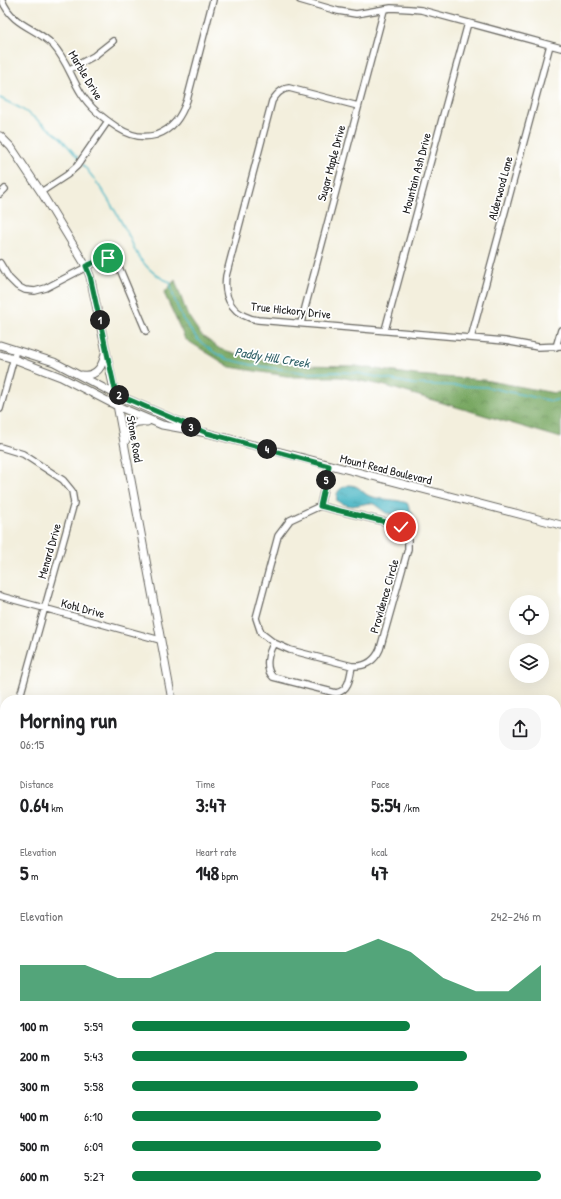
<!DOCTYPE html>
<html lang="en">
<head>
<meta charset="utf-8">
<style>
  :root { --surface:#fff; --page:#f6f6f6; --text:#202124; --muted:#757577; --accent:#0b8043 }
  body { margin:0; font-family:"Patrick Hand",sans-serif; background:var(--page); color:var(--text); height:100vh; display:flex; flex-direction:column; font-size:15px; white-space:nowrap }
  * { box-sizing:border-box; margin:0 }
  p { font-size:13px; color:var(--muted) }
  .icon { flex:none; width:22px; height:22px; fill:none; stroke:currentColor; stroke-width:2; stroke-linecap:round; stroke-linejoin:round }
  .map { position:relative; flex:1; overflow:hidden }
  .panel { position:absolute; left:0px; top:695px; width:561px; height:504px; display:flex; flex-direction:column; background:var(--surface); border-radius:16px 16px 0 0; box-shadow:0 4px 16px #0002 }
  .panel>* { flex:none }
  .fabs { position:absolute; left:509px; top:595px; display:grid; gap:8px }
  .fabs a { display:grid; place-items:center; width:40px; height:40px; border-radius:50%; background:var(--surface); box-shadow:0 4px 16px #0002; font-size:20px }
  .pin { position:absolute; display:grid; place-items:center; width:34px; height:34px; color:#fff; margin:-17px; border:2px solid #fff; border-radius:50%; box-shadow:0 1px 4px #0007 }
  .km { position:absolute; width:20px; height:20px; margin:-10px; border-radius:50%; background:#222; color:#fff; font-size:11px; line-height:20px; text-align:center }
  .round { display:grid; place-items:center; flex:none; width:42px; height:42px; border-radius:16px; background:var(--page) }
  .headline { display:flex; align-items:center; justify-content:space-between; height:68px; padding:0 20px }
  h1 { font-size:22px; font-weight:800; line-height:30px }
  .figures { display:grid; grid-template-columns:repeat(3,1fr); gap:6px; height:68px; padding:4px 20px }
  .figures div { display:grid; align-content:center }
  .figures b { font-size:20px; font-weight:800 }
  .figures small { font-size:11px; font-weight:400 }
  .figures p { font-size:11px }
  .chart { height:112px; padding:8px 20px }
  .chart p { display:flex; justify-content:space-between }
  .chart svg { width:100%; height:72px; margin-top:4px; fill:var(--accent); opacity:.7 }
  ul { padding:0 20px; list-style:none; font-size:13px }
  li { display:grid; grid-template-columns:64px 48px 1fr; align-items:center; height:30px }
  li i { height:10px; border-radius:5px; background:var(--accent) }
  .map>svg:first-child { display:block }
  .forest { fill:url(#forest-crowns); stroke:#4a623f }
  .water { fill:url(#water-ripples); stroke:#326970 }
  .lines { fill:none; stroke-linecap:round; stroke-linejoin:round }
  .stream { stroke:#49b6c4; stroke-width:1.5 }
  .street-casing { stroke:#676660; stroke-width:8 }
  .secondary-casing { stroke:#676660; stroke-width:9 }
  .street { stroke:#fff; stroke-width:5.5 }
  .secondary { stroke:#fff; stroke-width:7 }
  .route-casing { stroke:#fff; stroke-width:8 }
  .route { stroke:#0b8043; stroke-width:5 }
  .labels { text-anchor:middle; dominant-baseline:central; stroke-width:3.5; stroke-linejoin:round; paint-order:stroke }
  .street-label { font-size:12px; fill:#1c1c1c; stroke:#fff }
  .water-label { font-size:13px; font-style:italic; fill:#306168; stroke:#fff }
</style>
</head>
<body>
<div class="map">
<svg width="561" height="1199" viewBox="0 0 561 1199">
  <defs>
    <pattern id="forest-crowns" width="20" height="18" patternUnits="userSpaceOnUse"><rect width="20" height="18" fill="#78a762"/><path d="M2 6a3 3 0 1 1 6 0M12 15a3 3 0 1 1 6 0" fill="none" stroke="#628750"/></pattern>
    <pattern id="water-ripples" width="26" height="14" patternUnits="userSpaceOnUse"><rect width="26" height="14" fill="#49b6c4"/><path d="M2 4q2-2 4 0t4 0M15 11q2-2 4 0t4 0" fill="none" stroke="#3c939e"/></pattern>
  </defs>
  <rect width="100%" height="100%" fill="#fff"/>
  <filter id="ink" filterUnits="userSpaceOnUse"><feTurbulence type="fractalNoise" baseFrequency=".025" numOctaves="2"/><feDisplacementMap in="SourceGraphic" scale="8" xChannelSelector="R" yChannelSelector="G"/><feConvolveMatrix kernelMatrix="1 2 1 2 8 2 1 2 1" color-interpolation-filters="sRGB"/></filter>
  <filter id="wash" filterUnits="userSpaceOnUse"><feTurbulence type="fractalNoise" baseFrequency=".012" numOctaves="4" result="noise"/><feDisplacementMap in="SourceGraphic" scale="16" xChannelSelector="R" yChannelSelector="G"/><feGaussianBlur stdDeviation="0.9" result="paint"/><feColorMatrix in="noise" values="0 0 0 0 0 0 0 0 0 0 0 0 0 0 0 0 0 1.4 0 .05"/><feComposite in="paint" operator="in"/></filter>
  <g filter="url(#wash)">
    <rect width="100%" height="100%" fill="#f3efdd"/>
    <path class="forest" d="M175,280L187,314L201,335L220,349L255,359L300,365L356,366L415,375L484,380L517,386L554,393L561,392V438L382,385L339,377H292L230,367L185,339L164,293Z"/>
    <path class="water" d="M348,485C363,485 361,495 373,497C384,500 396,499 407,503L413,515L411,518L386,513L374,504L369,503L352,506L346,505L337,501C335,492 340,488 348,485Z"/>
    <g class="lines">
      <path class="stream" d="M0,98L20,108L35,118L61,138L78,158
        M83,165C102,187 117,213 130,238C133,245 136,254 141,260C149,270 158,278 170,282L174,298L182,318L198,340L215,353L227,359L252,365L307,373L337,372L357,373L413,384L487,387L552,401L561,399"/>
    </g>
  </g>
  <g filter="url(#ink)">
    <g class="lines">
      <defs>
        <path id="street" d="M2,0C13,27 36,27 53,45C66,59 71,77 81,93C90,108 103,118 118,128C129,135 142,139 156,135C173,129 181,117 187,100L213,0
          M300,0L338,11L356,14L391,8L410,9L421,10L561,48
          M70,69L94,56L113,41
          M358,106L289,88C281,89 277,94 272,101L226,276C223,300 234,316 258,320L505,341L538,347L561,346
          M41,192L67,175L77,166L108,121
          M0,194L5,189
          M0,263L9,278L17,286L25,290L35,291L46,288L100,260C108,257 115,259 119,267L146,331
          M301,323L384,10
          M385,330L468,23
          M471,338L550,45
          M556,347L561,330
          M0,409L16,350
          M0,447L23,454L63,480L72,491L74,503L19,700
          M320,506L394,524L401,527L405,533L408,540V549L380,649C375,661 365,667 352,666L290,650L274,643L261,633L256,618L278,536L290,520Z
          M320,506L329,466
          M0,596L160,640
          M274,643C268,653 264,668 273,677L336,693C349,691 350,677 352,666
          M0,769L5,751
          M556,779L561,780
          M0,839L5,837
          M556,874L561,875
          M0,878L5,880
          M0,901L5,885
          M556,958L561,960
          M556,1032L561,1033
          M0,1090L5,1072
          M556,1106L561,1108
          M0,1151L5,1152
          M556,1161L561,1153
          M156,1194L173,1199
          M296,1199L304,1198L314,1199"/>
        <path id="secondary" d="M0,136L11,147L41,192L86,266L90,276L115,394L172,700
          M0,345L54,362L115,394L198,430
          M0,355L14,359L61,377L117,406L162,425L207,433L561,525
          M82,375C97,377 103,366 105,353
          M126,440C127,426 133,420 147,422
          M270,1194L271,1199"/>
      </defs>
      <use href="#street" class="street-casing"/>
      <use href="#secondary" class="secondary-casing"/>
      <use href="#street" class="street"/>
      <use href="#secondary" class="secondary"/>
    </g>
  </g>
  <g class="lines" filter="url(#ink)">
    <defs>
      <path id="route" d="M108,258L102,259L86,266L90,276L116,394L207,433L329,466L320,506L394,524L401,527"/>
    </defs>
    <use href="#route" class="route-casing"/>
    <use href="#route" class="route"/>
  </g>
  <g class="labels">
    <g class="street-label">
      <text transform="translate(86 75) rotate(59)">Marble Drive</text>
      <text transform="translate(331 163) rotate(-75)">Sugar Maple Drive</text>
      <text transform="translate(416 173) rotate(-75)">Mountain Ash Drive</text>
      <text transform="translate(500 188) rotate(-75)">Alderwood Lane</text>
      <text transform="translate(291 310) rotate(6)">True Hickory Drive</text>
      <text transform="translate(135 439) rotate(80)">Stone Road</text>
      <text transform="translate(386 469) rotate(14)">Mount Read Boulevard</text>
      <text transform="translate(49 551) rotate(-74)">Menard Drive</text>
      <text transform="translate(384 596) rotate(-74)">Providence Circle</text>
      <text transform="translate(83 608) rotate(15)">Kohl Drive</text>
    </g>
    <g class="water-label">
      <text transform="translate(272 357) rotate(9)">Paddy Hill Creek</text>
    </g>
  </g>
</svg>
<div class="fabs">
<a><svg class="icon" aria-label="locate" viewBox="0 0 24 24"><circle cx="12" cy="12" r="6"/><path d="M12 2v4M12 18v4M2 12h4M18 12h4"/></svg></a>
<a><svg class="icon" aria-label="layers" viewBox="0 0 24 24"><path d="M12 4l9 5-9 5-9-5zM3 14l9 5 9-5"/></svg></a>
</div>
<div class="pin" style="left:108px;top:258px;background:#1e9e55"><svg class="icon" aria-label="arrive" viewBox="0 0 24 24"><path d="M6 21V4h12l-3 4 3 4H6"/></svg></div>
<div class="pin" style="left:401px;top:527px;background:#d93025"><svg class="icon" aria-label="check" viewBox="0 0 24 24"><path d="M5 12l5 5 9-10"/></svg></div>
<b class="km" style="left:100px;top:320px">1</b>
<b class="km" style="left:119px;top:395px">2</b>
<b class="km" style="left:191px;top:427px">3</b>
<b class="km" style="left:267px;top:449px">4</b>
<b class="km" style="left:326px;top:480px">5</b>
<section class="panel">
<div class="headline"><div><h1>Morning run</h1><p>06:15</p></div><a class="round"><svg class="icon" aria-label="share" viewBox="0 0 24 24"><path d="M12 15V3M7 8l5-5 5 5M5 13v7h14v-7"/></svg></a></div>
<div class="figures">
<div><p>Distance</p><b>0.64<small> km</small></b></div>
<div><p>Time</p><b>3:47</b></div>
<div><p>Pace</p><b>5:54<small> /km</small></b></div>
</div>
<div class="figures">
<div><p>Elevation</p><b>5<small> m</small></b></div>
<div><p>Heart rate</p><b>148<small> bpm</small></b></div>
<div><p>kcal</p><b>47</b></div>
</div>
<div class="chart"><p><span>Elevation</span>242–246 m</p>
<svg viewBox="0 0 160 44" preserveAspectRatio="none"><path d="M0 44V22L10 22L20 22L30 30L40 30L50 22L60 14L70 14L80 14L90 14L100 14L110 6L120 14L130 30L140 38L150 38L160 22V44z"/></svg>
</div>
<ul>
<li><b>100 m</b>5:59<i style="width:68%"></i></li>
<li><b>200 m</b>5:43<i style="width:82%"></i></li>
<li><b>300 m</b>5:58<i style="width:70%"></i></li>
<li><b>400 m</b>6:10<i style="width:61%"></i></li>
<li><b>500 m</b>6:09<i style="width:61%"></i></li>
<li><b>600 m</b>5:27<i style="width:100%"></i></li>
</ul>
</section>
</div>
</body>
</html>
